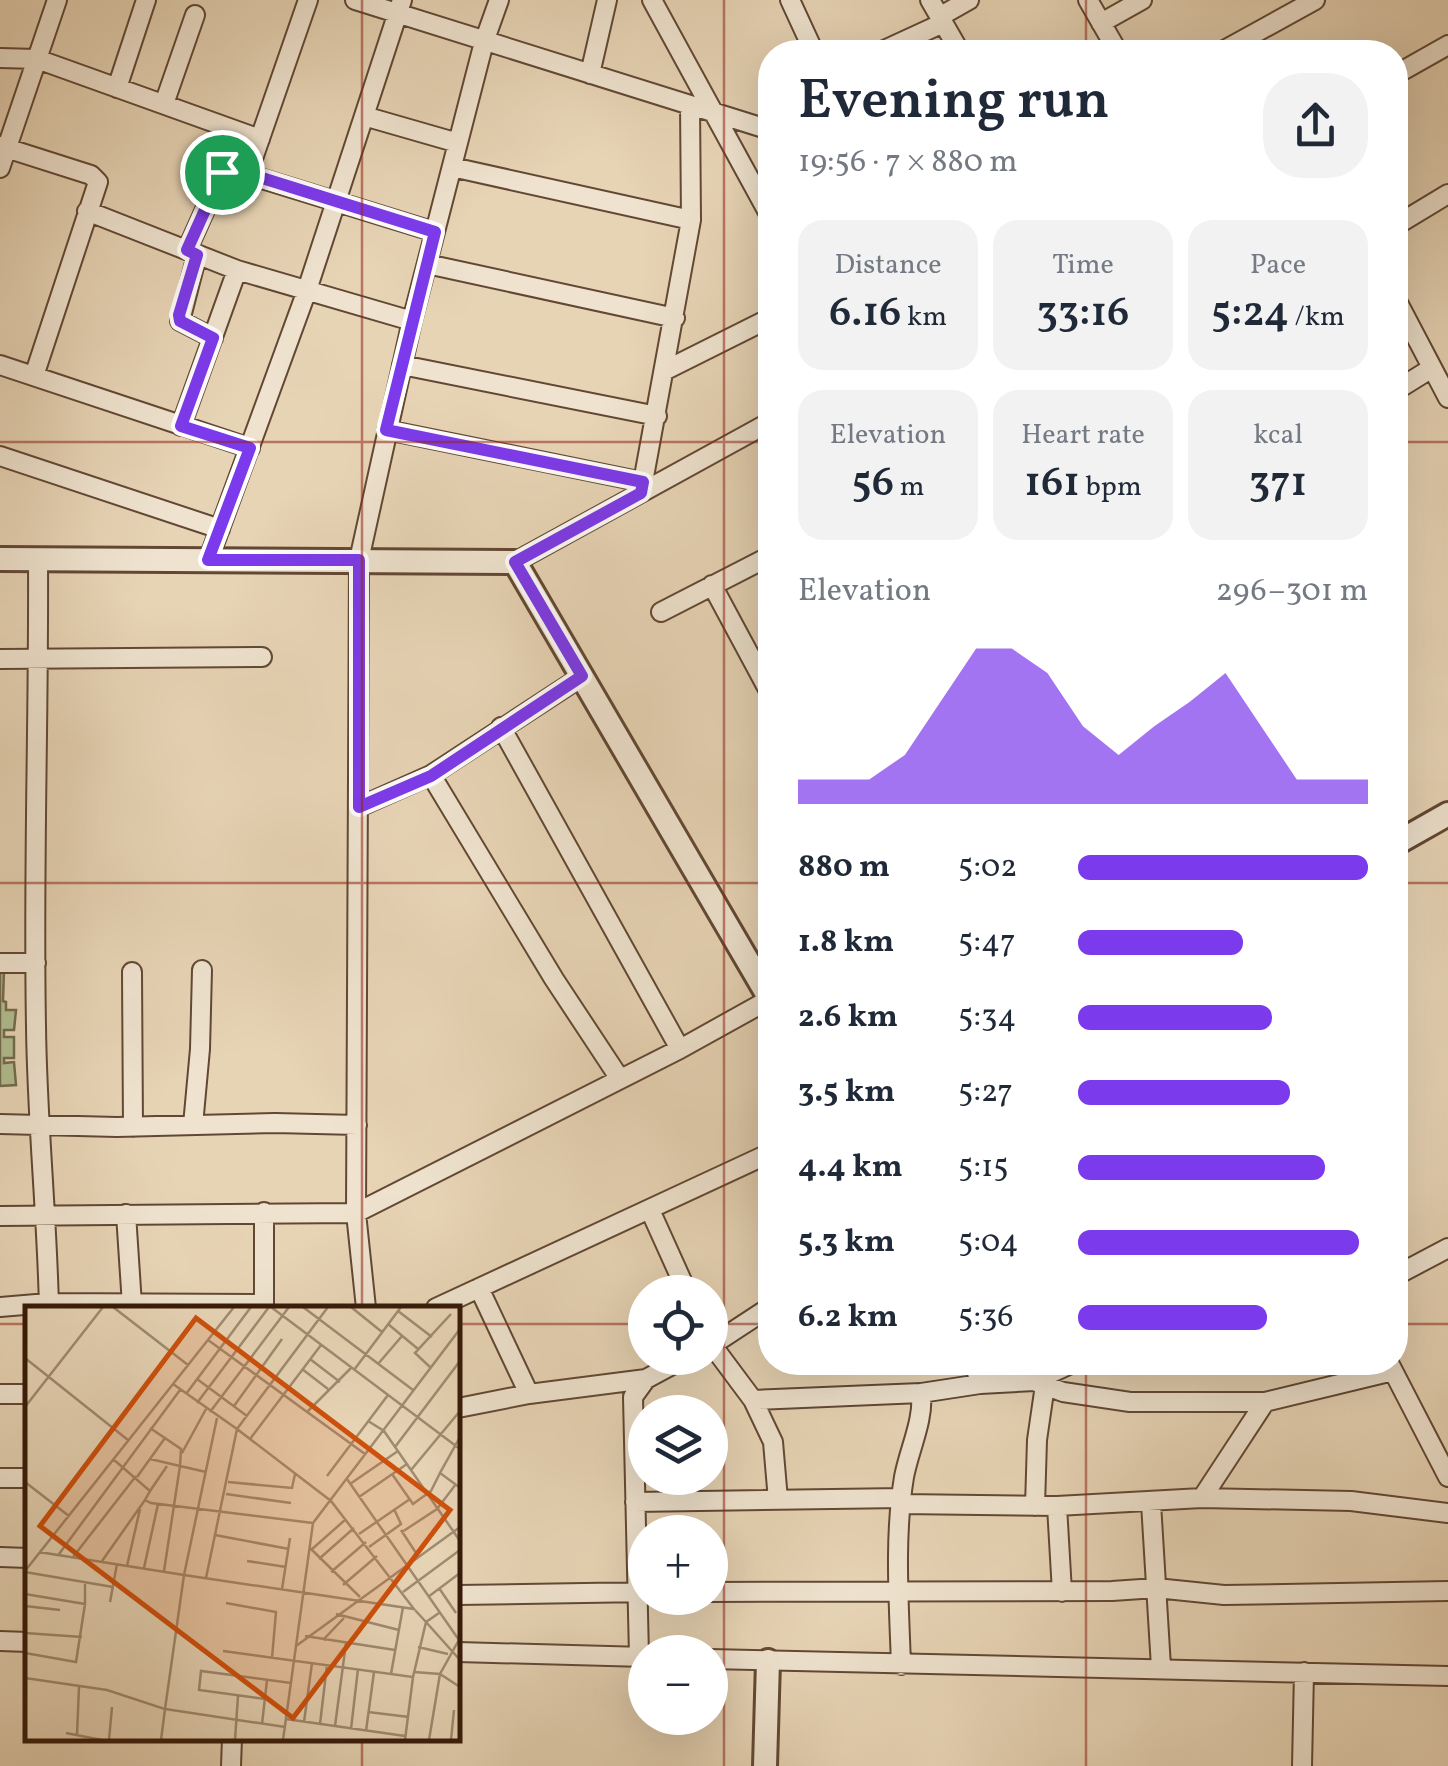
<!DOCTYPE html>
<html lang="en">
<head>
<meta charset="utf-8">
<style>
  :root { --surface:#fff; --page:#f2f2f3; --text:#1f2937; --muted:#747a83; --accent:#7c3aed }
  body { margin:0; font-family:Vollkorn,serif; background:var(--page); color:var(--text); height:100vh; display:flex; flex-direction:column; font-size:38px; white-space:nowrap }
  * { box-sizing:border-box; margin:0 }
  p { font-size:32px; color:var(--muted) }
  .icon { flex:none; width:55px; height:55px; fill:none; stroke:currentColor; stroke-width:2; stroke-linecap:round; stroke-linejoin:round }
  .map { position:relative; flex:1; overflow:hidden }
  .side { position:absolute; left:758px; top:40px; width:650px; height:1335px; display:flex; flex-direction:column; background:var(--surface); border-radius:40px; box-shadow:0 10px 40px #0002 }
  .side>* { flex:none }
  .fabs { position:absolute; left:628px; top:1275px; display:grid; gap:20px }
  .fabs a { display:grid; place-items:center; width:100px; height:100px; border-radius:50%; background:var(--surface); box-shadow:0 10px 40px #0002; font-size:50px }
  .pin { position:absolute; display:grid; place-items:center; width:85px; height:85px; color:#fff; margin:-42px; border:5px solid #fff; border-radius:50%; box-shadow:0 2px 10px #0007 }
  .round { display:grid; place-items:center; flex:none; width:105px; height:105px; border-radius:40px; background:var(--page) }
  .summary { display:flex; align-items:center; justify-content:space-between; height:170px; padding:0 40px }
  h1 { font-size:55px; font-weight:600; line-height:75px }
  .metrics { display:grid; grid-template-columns:repeat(3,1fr); gap:15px; height:170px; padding:10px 40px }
  .metrics div { display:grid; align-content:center; border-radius:25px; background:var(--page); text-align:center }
  .metrics b { font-size:42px; font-weight:600 }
  .metrics small { font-size:28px; font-weight:400 }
  .metrics p { font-size:28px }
  .chart { height:280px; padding:20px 40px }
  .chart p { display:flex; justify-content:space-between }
  .chart svg { width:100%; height:180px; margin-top:10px; fill:var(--accent); opacity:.7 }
  ul { padding:0 40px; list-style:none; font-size:32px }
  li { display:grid; grid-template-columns:160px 120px 1fr; align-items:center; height:75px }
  li i { height:25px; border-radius:12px; background:var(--accent) }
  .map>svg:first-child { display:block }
  .green { fill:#b1be91; stroke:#746c4d; stroke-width:2.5 }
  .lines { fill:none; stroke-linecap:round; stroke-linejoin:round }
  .minor-casing { stroke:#624834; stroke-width:22 }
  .tertiary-casing { stroke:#624834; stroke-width:28 }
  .minor { stroke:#efe3cf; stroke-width:18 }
  .tertiary { stroke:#efe3cf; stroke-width:22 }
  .route-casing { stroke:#fff; stroke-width:20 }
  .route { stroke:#7c3aed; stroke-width:12 }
  .grid { fill:none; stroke:#8f2418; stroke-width:2.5; stroke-opacity:0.55 }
  .inset-road { fill:none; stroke:#a08a70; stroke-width:2.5 }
  .view { fill:#cd500c; fill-opacity:0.15; stroke:#cd500c; stroke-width:5 }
  .inset-edge { fill:none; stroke:#361a09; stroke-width:5 }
</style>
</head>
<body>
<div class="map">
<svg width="1448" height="1766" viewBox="0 0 1448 1766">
  <rect width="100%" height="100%" fill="#e7d4b5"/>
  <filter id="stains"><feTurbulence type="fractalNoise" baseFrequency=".002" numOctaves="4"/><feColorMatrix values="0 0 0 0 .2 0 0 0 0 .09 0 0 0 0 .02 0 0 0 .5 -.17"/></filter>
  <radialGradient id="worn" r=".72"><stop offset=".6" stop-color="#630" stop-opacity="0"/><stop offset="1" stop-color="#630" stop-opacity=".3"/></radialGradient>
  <path class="green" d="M0,970H4L3,1001L6,1002V1010H16L14,1030H4V1037H14V1058H4V1063L14,1062L16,1085L0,1086Z"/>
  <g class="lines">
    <defs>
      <path id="minor" d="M355,0L770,130
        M499,0L484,42L412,321L359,560L356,1213L680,1049L770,999
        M652,0L770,216
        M790,0L814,52
        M930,0L960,52
        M1088,0L1118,52
        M939,17L969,0
        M1101,23L1142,0
        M880,52L943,23
        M1221,52L1315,0
        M0,58L37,59L260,139
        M590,74L607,0
        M1395,75L1448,45
        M117,88L146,0
        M164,104L195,15
        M364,116L458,143
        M0,146L91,175L98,182L34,376
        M452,167L691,220
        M0,168L57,0
        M248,173L308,0
        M87,211L237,270L412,321
        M1395,226L1448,194
        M187,250L222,172L230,169L435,232
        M197,255L180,321L213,338
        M427,264L675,318
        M1395,297L1448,398
        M0,365L250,448
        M402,365L657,416
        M666,370L770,318
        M1395,391L1432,368
        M181,426L237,270
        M387,430L643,482
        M0,456L220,529
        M641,493L691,220L690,105
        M38,559C39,715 33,870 36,1026C37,1121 47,1214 49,1308
        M208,561L306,293L402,0
        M515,562L770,422
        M712,585L770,693
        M661,612L770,556
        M0,659L262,657
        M501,727L680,1049
        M431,775L581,677
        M359,807L431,775L554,979L620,1079
        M0,963H36
        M132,972L133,1127
        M0,1124L117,1127L275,1123L357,1125
        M193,1125L200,1049L202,970
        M650,1210L687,1292
        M264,1212V1308
        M126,1214L132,1305
        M0,1216L356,1213L366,1308
        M1395,1276L1448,1248
        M479,1288L529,1394
        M0,1307L48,1303L264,1304
        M770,1307L712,1345L753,1400L773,1442L778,1500
        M436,1308L770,1153
        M1389,1363L1448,1477
        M1034,1381L1075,1362
        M980,1384L1034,1381L1063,1392L1130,1402H1265L1393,1371
        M0,1394H28
        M753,1400L921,1393
        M458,1408L529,1394L646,1379
        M0,1478H28
        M1202,1498L1265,1402
        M635,1502L902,1498
        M1151,1503L1161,1667
        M902,1504L1057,1506L1202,1498L1351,1501L1448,1513
        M1035,1506L1037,1440L1045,1385
        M1057,1506L1062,1592
        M0,1557L28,1558
        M710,1592L1112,1591L1156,1588L1224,1595L1448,1591
        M458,1595L645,1592
        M0,1641L28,1642
        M458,1652L645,1657
        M639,1656L633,1397L646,1379L685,1358
        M710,1659L1448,1676
        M901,1665C899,1604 894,1538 904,1477C909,1450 924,1420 921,1393L980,1384L974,1362
        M231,1766L232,1738
        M1302,1766L1304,1672"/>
      <path id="tertiary" d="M0,559L515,562L770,999
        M1395,844L1448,814
        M765,1766L768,1661"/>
    </defs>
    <use href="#minor" class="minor-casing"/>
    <use href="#tertiary" class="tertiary-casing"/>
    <use href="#minor" class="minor"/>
    <use href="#tertiary" class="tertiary"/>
  </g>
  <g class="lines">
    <defs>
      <path id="route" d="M230,168L435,232L386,430L643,482L641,493L515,562L582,676L431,776L359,807V560H208L250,448L181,426L213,338L180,321L179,315L197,255L187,250L222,172Z"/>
    </defs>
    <use href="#route" class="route-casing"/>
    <use href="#route" class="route"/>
  </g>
  <path class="grid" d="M362,0V1308M724,0V1766M1086,0V52M0,442H770M1395,442H1448M0,883H770M1395,883H1448M0,1324H28M458,1324H645M710,1324H770M1395,1324H1448M1086,1362V1766M362,1738V1766"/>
  <g transform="translate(25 1306)">
    <rect width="435" height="435" fill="#e7d4b5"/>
    <path class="inset-road" d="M88,1L163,59M246,1L435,143M278,1L388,84M326,1L357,26M373,5L407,31M363,18L393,43M183,34L340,148M0,52L103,134M285,53L315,76M353,58L377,30M406,62L390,47L426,8M277,63L303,83M329,64L376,1M172,73L222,110M148,78L212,123L303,1M161,88L226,1M172,97L244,1M209,100L257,33M0,101L78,1M283,105L326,62M185,106L264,1M192,112L159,269L140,403L260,421M343,115L359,125L435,235M125,122L156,143L155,160L181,166M225,133L296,39M370,141L435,55M157,147L181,103M88,153L125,185L120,194L126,197L288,217M125,153L155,160L139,265M386,164L435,105M367,168L388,198L406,185L415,167M302,170L363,89M112,171L140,132M322,173L434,334M0,176L44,210M203,176L267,182L270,168M325,178L373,145M434,181L415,167L435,131M125,185L142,160M201,188L266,197M334,191L382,158M376,224L393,250M377,226L412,203L431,178M334,228L385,193M190,229L264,243M344,241L376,218L369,203M285,242L335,291M286,244L321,213M14,246L159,269L389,303L306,195L212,123L181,272M34,248L155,84M48,251L111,170M294,253L329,222M77,255L120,194M222,255L261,261M102,260L115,203M119,262L133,198M0,265L209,1M0,266L88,281M306,266L341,236M318,279L352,250M414,282L431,307M257,283L265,232M378,286L435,244M0,288L60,298V276M403,291L435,267M85,296L92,258M201,297L251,306L247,352M0,300L35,304M414,307L401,316L435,354M311,308L374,324M0,327L57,331M280,330L370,344M298,334L319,312M271,340L435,221M393,341L423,348M198,345L388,371L380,434M0,347L51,356L60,298M389,366L415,368L435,381M366,368L378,301M388,371L401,316L389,303M0,372L82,384L140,403L136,434M240,393L174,384L176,365L266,377M343,406L384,411M261,413L380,430M279,416L287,357M237,418L242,374M295,418L302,359M310,420L321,337M326,423L333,363M341,425L349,366M41,427L77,434M52,429L54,381M84,434L87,401M210,434L213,390M258,434L288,217L435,23M404,434L415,368L435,332M426,434L429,404"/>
    <path class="view" d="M171,12L425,204L268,412L15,220Z"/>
    <rect width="435" height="435" class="inset-edge"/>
  </g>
  <rect width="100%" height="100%" filter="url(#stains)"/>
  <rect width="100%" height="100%" fill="url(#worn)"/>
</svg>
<div class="fabs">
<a><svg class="icon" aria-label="locate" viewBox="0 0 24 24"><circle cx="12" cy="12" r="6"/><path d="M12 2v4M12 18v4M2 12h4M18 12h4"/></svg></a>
<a><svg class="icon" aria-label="layers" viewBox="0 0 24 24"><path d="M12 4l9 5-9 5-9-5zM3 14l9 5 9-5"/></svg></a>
<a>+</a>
<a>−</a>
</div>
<div class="pin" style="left:222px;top:172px;background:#1e9e55"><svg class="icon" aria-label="arrive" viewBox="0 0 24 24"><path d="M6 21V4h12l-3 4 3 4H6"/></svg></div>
<section class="side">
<div class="summary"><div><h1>Evening run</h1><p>19:56 · 7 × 880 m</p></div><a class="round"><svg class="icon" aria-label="share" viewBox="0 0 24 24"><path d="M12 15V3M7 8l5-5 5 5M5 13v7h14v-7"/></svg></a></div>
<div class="metrics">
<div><p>Distance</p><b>6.16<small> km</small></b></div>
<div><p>Time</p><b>33:16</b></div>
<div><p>Pace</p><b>5:24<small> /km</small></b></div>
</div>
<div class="metrics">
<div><p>Elevation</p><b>56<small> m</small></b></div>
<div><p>Heart rate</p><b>161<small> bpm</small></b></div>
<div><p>kcal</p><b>371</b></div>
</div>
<div class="chart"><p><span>Elevation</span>296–301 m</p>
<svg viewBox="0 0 160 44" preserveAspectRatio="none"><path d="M0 44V38L10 38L20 38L30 32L40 19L50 6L60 6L70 12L80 25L90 32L100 25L110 19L120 12L130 25L140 38L150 38L160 38V44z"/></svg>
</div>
<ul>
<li><b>880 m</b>5:02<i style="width:100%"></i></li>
<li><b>1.8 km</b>5:47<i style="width:57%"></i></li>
<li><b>2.6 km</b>5:34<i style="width:67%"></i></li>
<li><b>3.5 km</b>5:27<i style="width:73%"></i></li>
<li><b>4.4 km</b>5:15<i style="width:85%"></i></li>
<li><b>5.3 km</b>5:04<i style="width:97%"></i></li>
<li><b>6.2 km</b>5:36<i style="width:65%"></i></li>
</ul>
</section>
</div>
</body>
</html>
